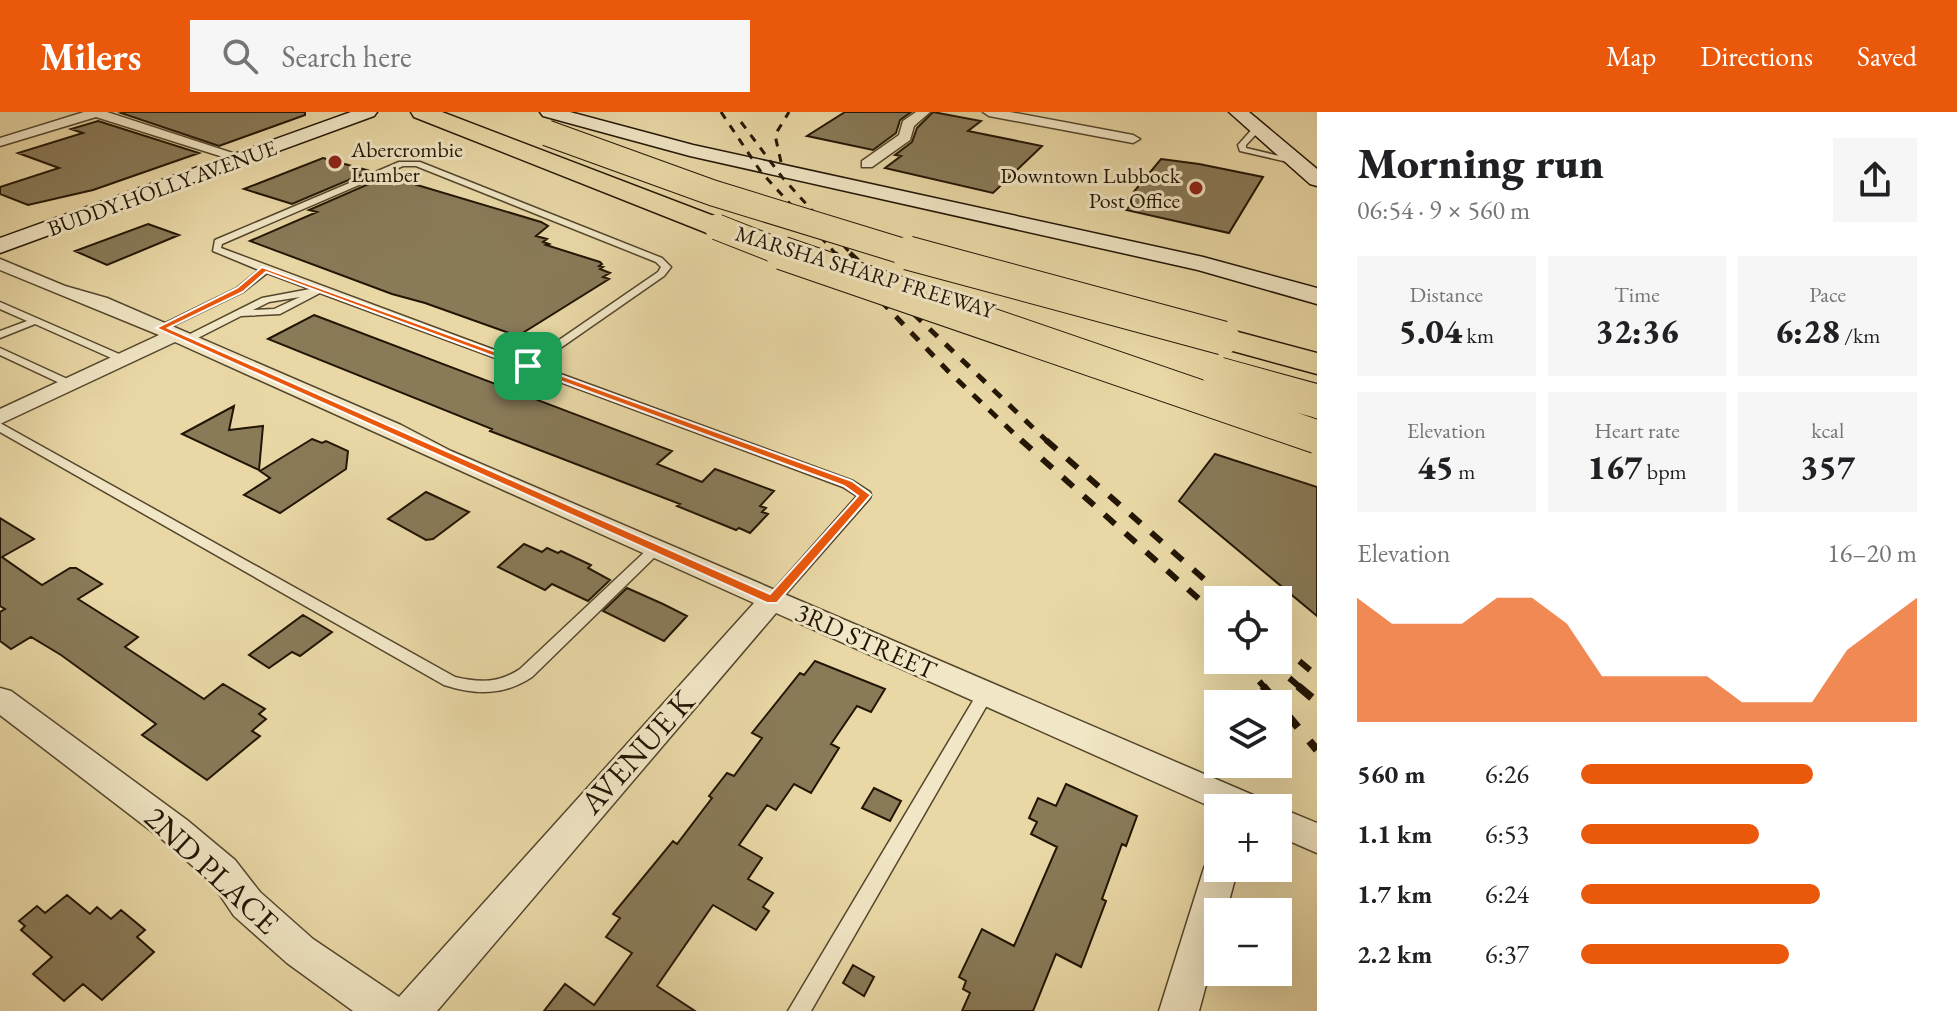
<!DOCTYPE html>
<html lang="en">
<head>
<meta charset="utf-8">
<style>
  :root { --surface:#fff; --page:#f6f6f6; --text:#202124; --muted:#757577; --accent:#ea580c }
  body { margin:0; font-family:"EB Garamond",serif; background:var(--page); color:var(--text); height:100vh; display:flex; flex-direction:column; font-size:30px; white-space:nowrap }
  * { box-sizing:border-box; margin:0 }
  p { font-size:26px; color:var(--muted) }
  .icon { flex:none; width:44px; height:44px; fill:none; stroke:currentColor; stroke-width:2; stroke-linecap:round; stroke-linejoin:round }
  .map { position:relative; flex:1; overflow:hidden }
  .sheet { display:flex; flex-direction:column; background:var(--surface); width:640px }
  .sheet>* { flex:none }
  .fabs { position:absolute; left:1204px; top:474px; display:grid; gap:16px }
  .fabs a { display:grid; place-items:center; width:88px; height:88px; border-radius:0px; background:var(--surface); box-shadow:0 8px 32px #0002; font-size:40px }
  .pin { position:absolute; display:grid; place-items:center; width:68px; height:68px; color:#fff; margin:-34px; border-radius:16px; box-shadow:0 4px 12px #0006 }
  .round { display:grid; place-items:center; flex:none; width:84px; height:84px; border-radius:0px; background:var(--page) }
  .summary { display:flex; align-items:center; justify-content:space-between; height:136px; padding:0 40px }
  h1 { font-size:44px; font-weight:800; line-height:60px }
  .metrics { display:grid; grid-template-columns:repeat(3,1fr); gap:12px; height:136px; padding:8px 40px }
  .metrics div { display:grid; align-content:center; border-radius:0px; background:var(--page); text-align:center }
  .metrics b { font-size:34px; font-weight:800 }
  .metrics small { font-size:22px; font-weight:400 }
  .metrics p { font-size:22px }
  .chart { height:224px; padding:16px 40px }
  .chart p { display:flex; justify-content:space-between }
  .chart svg { width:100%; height:144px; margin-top:8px; fill:var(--accent); opacity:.7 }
  ul { padding:0 40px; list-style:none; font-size:26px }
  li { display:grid; grid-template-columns:128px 96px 1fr; align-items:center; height:60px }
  li i { height:20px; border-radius:10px; background:var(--accent) }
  header { display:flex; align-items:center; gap:48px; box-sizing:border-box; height:112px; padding:0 40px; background:var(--accent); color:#fff }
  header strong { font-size:38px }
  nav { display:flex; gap:44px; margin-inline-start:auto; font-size:28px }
  .search { width:560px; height:72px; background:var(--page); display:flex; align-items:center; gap:20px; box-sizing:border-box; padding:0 28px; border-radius:0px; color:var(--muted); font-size:30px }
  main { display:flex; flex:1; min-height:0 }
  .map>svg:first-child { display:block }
  .building { fill:#897a58; stroke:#221504; stroke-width:2 }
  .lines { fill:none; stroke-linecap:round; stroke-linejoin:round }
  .lane-casing { stroke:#54462c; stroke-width:3 }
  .street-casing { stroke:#54462c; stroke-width:3 }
  .secondary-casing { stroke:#221504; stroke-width:3 }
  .highway-casing { stroke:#221504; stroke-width:3 }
  .lane { fill:#f1e6c5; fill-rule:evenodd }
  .street { fill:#f1e6c5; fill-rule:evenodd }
  .secondary { fill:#f1e6c5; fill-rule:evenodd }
  .highway { fill:#e9d8a6; fill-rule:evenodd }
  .rail-far3 { stroke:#221504; stroke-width:3; stroke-dasharray:8 8; stroke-linecap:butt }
  .rail-far2 { stroke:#221504; stroke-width:5; stroke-dasharray:11 11; stroke-linecap:butt }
  .rail-far1 { stroke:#221504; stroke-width:6; stroke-dasharray:14 14; stroke-linecap:butt }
  .rail { stroke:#221504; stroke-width:8; stroke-dasharray:18 18; stroke-linecap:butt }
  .highway-bridge-far1-casing { stroke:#221504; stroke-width:27; stroke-linecap:butt }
  .highway-bridge-casing { stroke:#221504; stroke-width:35; stroke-linecap:butt }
  .highway-bridge-far1 { stroke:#e9d8a6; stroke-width:25 }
  .highway-bridge { stroke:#e9d8a6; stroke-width:33 }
  .route { fill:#ea580c; stroke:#fff; stroke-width:2; fill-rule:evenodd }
  .poi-dot { fill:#8f2418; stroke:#f1e6c5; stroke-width:3 }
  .labels { text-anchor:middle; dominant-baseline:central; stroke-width:6; stroke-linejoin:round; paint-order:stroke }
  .far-poi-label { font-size:22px; fill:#221504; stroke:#f1e6c5; text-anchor:start }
  .far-street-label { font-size:22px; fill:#221504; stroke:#f1e6c5 }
  .street-label { font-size:26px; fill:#221504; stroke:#f1e6c5 }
  .near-street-label { font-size:32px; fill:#221504; stroke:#f1e6c5 }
</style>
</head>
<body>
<header>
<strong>Milers</strong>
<div class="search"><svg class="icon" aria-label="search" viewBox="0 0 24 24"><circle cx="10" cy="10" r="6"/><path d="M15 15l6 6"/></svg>Search here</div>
<nav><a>Map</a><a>Directions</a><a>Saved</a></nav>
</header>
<main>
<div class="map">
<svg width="1317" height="899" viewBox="0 0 1317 899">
  <rect width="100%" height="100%" fill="#e9d8a6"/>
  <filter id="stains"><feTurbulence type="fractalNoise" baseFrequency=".0025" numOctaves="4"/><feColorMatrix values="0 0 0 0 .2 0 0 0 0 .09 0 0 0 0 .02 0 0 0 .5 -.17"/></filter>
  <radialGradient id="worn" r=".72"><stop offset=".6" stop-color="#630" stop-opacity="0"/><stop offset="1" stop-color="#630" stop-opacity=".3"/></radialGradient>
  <path class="building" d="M126,0H305V3L219,34L121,1Z
    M845,0H911L900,8L896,21L873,38L807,24Z
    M933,0L981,9L968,19L1042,34L993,81L885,56L901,44L895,43L912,30L917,16Z
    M98,9L199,41L93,78L28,93L0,82V75L59,56L18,41L83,21L71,17Z
    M323,46L370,59L292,92L244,77Z
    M1161,47L1199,52L1263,65L1229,121L1126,98L1133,90L1127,88Z
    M387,64L541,110L548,114L536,124L547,127L543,130L549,132L546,133L600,150L602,152L599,154L603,155L600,157L610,161L603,165L609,167L521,222L509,221L425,191L392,182L250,129L317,100L309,98Z
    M148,112L179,123L107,153L75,139Z
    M314,203L672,339L657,352L702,370L715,357L774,379L760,394L766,396L762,400L768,402L750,421L739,416L736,418L677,394L680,392L490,319L492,317L268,227Z
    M234,294L229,318L263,314L259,358L182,322Z
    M312,327L322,331L326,329L348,339L346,357L280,401L244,383L270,366L260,359Z
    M1215,342L1317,375V504L1179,389Z
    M426,380L469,400L433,427L426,428L388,407Z
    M0,406L34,427L2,445L42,473L70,456H76L102,472L78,487L138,525L125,535L204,587L223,572L265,597L259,602L266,607L252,619L260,624L207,668L142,623L156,612L61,543L31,525L11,537L0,529V500L5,497L0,494Z
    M524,432L542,440L547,436L558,441L561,439L591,453L588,456L610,468L588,489L552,472L545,478L498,455Z
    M627,476L663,492L687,504L664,529L603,499Z
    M303,503L332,520L300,544L292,540L269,556L249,543Z
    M815,549L885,577L871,600L857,594L831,632L839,636L811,681L794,672L776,698L767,693L739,733L762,746L748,767L773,781L763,795L769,799L756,818L713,793L657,874L695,899H544L565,872L594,893L632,841L606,825L620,806L613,802L673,729L677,732L712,686L709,684L727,661L734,664L762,626L752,621L800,561L804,563Z
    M1066,672L1137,704L1126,734L1122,732L1102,787L1106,789L1081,855L1056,842L1033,899H962L970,881L963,877L966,869L959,865L982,817L1014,834L1057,735L1031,722L1037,710L1029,706L1038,686L1056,694Z
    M874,676L901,689L890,709L862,696Z
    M67,783L90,802L97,795L111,807L121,798L145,818L137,825L154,840L102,888L83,872L64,889L33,862L52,845L21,818L25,814L19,809L37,794L45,801Z
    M853,853L874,865L864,884L843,871Z"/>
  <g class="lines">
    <defs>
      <path id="lane" d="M1254,15L1261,17L1246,33V36L1301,49V53L1240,39L1238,33Z
        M399,50H420L662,146L671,155L664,164L536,253L853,369L870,380L871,383L870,386L777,492H767L765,488L857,384L843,375L320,181L280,202L241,204L190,230H182V226L262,186L310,177L267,161L243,180L164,218L160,219L155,216L237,176L259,158L213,139L215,128ZM403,54H416L656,150L661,155L658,160L527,250L221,136L222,132ZM300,185L274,197L253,198L269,190Z
        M0,190L126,245L127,247L122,250L118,249L35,212L0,226V219L27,209L0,197Z
        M0,236L74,270L76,272L70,275L66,274L0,243Z
        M0,311L455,565C480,571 499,571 520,557L651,434H661L663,437L532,565C503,584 476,583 444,573L0,320Z
        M986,575L992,577L994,581L811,899H788L980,577Z"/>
      <path id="street" d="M84,0H107L251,47L249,50H239L96,5L0,34V26Z
        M916,0H930L914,14L910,28L872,55H862V49L899,23L903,9Z
        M983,0H1010L1133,23L1140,27L1133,31L989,4Z
        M0,147L65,174L107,186L401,313L451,339L1260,686L1265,696L1218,698L776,501L437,899H353L287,851L234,804L211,770L163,728L0,603V576L11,579L187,708L235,748L260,780L313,827L399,885L754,491L175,230L0,312V297L159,223L0,158Z
        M1278,695L1317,711V741L1278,724V696H1275Z
        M1218,742V756H1238L1226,800H1218V829L1199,899H1159L1204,756L1209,745Z"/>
      <path id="secondary" d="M351,0H377L374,4L0,141V126Z
        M540,0H570L693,33L1203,145L1317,176V192L1198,158L690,44L543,4Z
        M1229,0H1249L1317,57V74L1310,72Z"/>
      <path id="highway" d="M411,0H442L727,109L731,115L727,121L717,123L707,121L414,5Z
        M1223,216L1317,241V262L1211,233L1206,226L1211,219Z"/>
    </defs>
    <use href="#lane" class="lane-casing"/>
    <use href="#street" class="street-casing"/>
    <use href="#secondary" class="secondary-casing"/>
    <use href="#highway" class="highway-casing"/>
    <use href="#lane" class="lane"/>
    <use href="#street" class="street"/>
    <use href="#secondary" class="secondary"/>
    <use href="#highway" class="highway"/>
    <path class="rail-far3" d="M721,0L761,60L837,143
      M741,10L782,65L852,143
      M781,50L775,23L789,0"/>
    <path class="rail-far2" d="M835,141L948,259L1023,330
      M850,141L1048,330"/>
    <path class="rail-far1" d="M1021,328L1218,504
      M1046,328L1228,488
      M1278,531L1317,564
      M1241,548L1265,576
      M1268,548L1301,576"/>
    <path class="rail" d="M1263,574L1317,638
      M1298,574L1317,590"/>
    <defs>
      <path id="highway-bridge-far1" d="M547,21L713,81L915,143
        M717,115L788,143"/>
      <path id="highway-bridge" d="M782,141L1317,325
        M908,141L1223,226
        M1219,262L1317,289"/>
    </defs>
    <use href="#highway-bridge-far1" class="highway-bridge-far1-casing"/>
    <use href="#highway-bridge" class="highway-bridge-casing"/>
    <use href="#highway-bridge-far1" class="highway-bridge-far1"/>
    <use href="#highway-bridge" class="highway-bridge"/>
  </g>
  <path class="route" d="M262,155L852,369L871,383L777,491H767L156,216L237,176ZM266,160L844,374L858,384L770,482L168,216L243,180Z"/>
  <g class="poi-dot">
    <circle cx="335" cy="50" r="8"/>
    <circle cx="1196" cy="76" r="8"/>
  </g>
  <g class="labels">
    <g class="far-poi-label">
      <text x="351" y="37">Abercrombie<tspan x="351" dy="25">Lumber</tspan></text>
      <text x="1180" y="63" text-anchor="end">Downtown Lubbock<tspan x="1180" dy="25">Post Office</tspan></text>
    </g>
    <g class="far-street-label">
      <text transform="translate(162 76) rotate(-20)">BUDDY HOLLY AVENUE</text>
      <text transform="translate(865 160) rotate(17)">MARSHA SHARP FREEWAY</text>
    </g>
    <g class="street-label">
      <text transform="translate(866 529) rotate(24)">3RD STREET</text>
    </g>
    <g class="near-street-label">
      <text transform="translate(637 640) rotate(-48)">AVENUE K</text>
      <text transform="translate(212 758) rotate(43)">2ND PLACE</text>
    </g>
  </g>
  <rect width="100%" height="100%" filter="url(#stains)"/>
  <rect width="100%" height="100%" fill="url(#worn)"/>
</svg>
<div class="fabs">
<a><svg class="icon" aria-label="locate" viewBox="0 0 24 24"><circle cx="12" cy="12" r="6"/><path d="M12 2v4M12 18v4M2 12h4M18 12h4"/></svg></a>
<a><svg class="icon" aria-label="layers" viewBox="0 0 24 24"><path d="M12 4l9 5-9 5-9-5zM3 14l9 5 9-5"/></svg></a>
<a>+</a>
<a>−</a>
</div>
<div class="pin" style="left:528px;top:254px;background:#1e9e55"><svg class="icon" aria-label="arrive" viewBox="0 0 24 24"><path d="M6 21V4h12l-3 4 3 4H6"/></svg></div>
</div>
<section class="sheet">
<div class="summary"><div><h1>Morning run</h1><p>06:54 · 9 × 560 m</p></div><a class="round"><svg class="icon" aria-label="share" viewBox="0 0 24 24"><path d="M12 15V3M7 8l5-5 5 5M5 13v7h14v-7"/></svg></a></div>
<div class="metrics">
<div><p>Distance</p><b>5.04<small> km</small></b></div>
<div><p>Time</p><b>32:36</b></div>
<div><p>Pace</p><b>6:28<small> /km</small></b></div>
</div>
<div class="metrics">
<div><p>Elevation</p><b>45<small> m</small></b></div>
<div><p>Heart rate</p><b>167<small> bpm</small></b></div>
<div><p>kcal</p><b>357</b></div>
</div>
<div class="chart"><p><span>Elevation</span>16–20 m</p>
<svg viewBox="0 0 160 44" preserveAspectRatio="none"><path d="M0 44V6L10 14L20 14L30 14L40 6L50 6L60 14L70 30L80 30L90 30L100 30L110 38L120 38L130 38L140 22L150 14L160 6V44z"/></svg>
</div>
<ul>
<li><b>560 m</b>6:26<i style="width:69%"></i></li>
<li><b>1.1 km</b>6:53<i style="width:53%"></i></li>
<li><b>1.7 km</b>6:24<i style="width:71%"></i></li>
<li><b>2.2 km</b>6:37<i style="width:62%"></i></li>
</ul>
</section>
</main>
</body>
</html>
